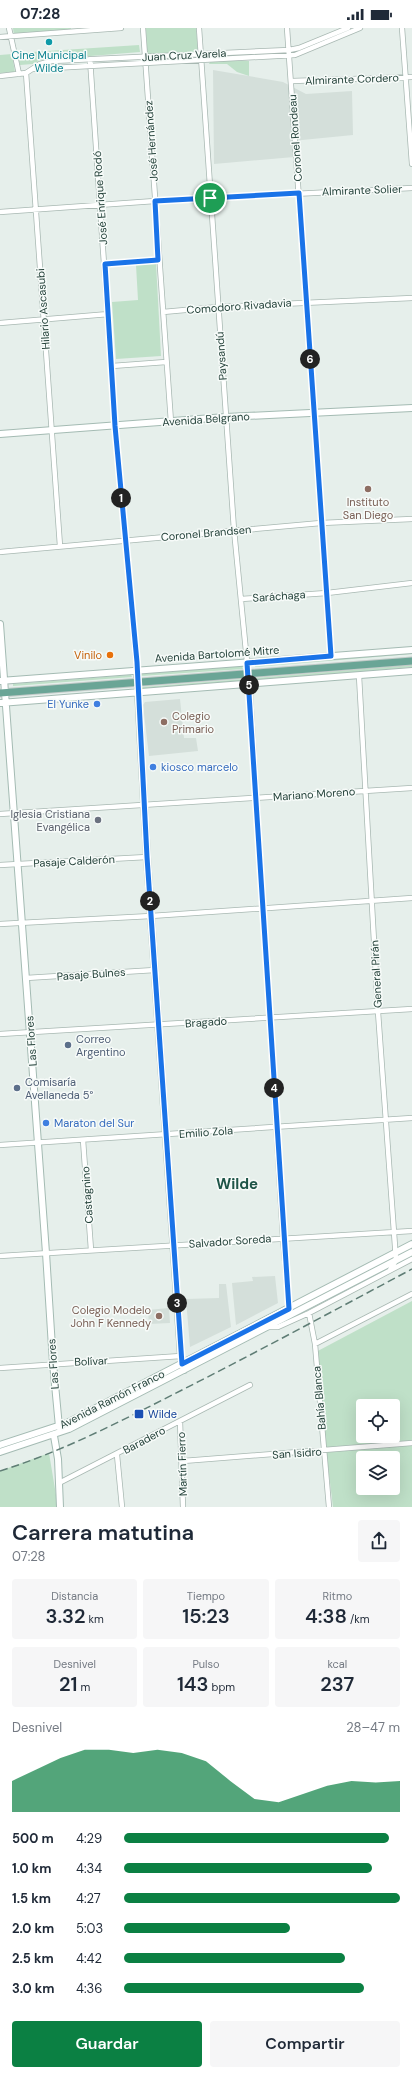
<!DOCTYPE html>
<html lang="es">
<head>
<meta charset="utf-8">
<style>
  :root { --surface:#fff; --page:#f6f6f7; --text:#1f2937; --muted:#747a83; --accent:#0b8043 }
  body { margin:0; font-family:"DM Sans",sans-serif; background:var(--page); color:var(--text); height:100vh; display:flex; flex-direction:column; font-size:15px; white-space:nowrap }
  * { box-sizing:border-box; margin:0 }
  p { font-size:13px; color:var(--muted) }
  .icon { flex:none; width:22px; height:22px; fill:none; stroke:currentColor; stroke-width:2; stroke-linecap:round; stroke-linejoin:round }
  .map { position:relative; height:1479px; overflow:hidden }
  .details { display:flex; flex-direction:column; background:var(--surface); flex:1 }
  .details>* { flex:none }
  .buttons { position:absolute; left:356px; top:1371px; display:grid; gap:8px }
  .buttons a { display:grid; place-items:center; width:44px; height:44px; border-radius:4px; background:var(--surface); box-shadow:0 4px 16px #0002; font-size:20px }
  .pin { position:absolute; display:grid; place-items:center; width:34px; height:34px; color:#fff; margin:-17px; border:2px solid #fff; border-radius:50%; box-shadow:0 1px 4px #0007 }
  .km { position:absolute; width:20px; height:20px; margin:-10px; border-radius:50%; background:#222; color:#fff; font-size:11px; line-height:20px; text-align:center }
  .round { display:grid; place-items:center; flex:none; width:42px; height:42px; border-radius:4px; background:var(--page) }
  .summary { display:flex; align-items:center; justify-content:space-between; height:68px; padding:0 12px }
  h1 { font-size:22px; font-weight:600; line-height:30px }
  .stats { display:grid; grid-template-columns:repeat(3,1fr); gap:6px; height:68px; padding:4px 12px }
  .stats div { display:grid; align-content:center; border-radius:4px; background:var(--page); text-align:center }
  .stats b { font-size:20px; font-weight:600 }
  .stats small { font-size:11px; font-weight:400 }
  .stats p { font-size:11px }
  .chart { height:112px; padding:8px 12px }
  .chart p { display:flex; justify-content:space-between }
  .chart svg { width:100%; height:72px; margin-top:4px; fill:var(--accent); opacity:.7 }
  .action { display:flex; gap:8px; margin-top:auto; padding:8px 12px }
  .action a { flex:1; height:46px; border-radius:4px; background:var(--accent); color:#fff; font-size:16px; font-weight:600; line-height:46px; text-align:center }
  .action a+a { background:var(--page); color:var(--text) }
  ul { padding:0 12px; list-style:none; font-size:13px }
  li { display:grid; grid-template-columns:64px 48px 1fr; align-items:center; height:30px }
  li i { height:10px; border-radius:5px; background:var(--accent) }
  .status { display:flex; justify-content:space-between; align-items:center; height:28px; padding:0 20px; background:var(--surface); direction:ltr }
  .status svg { height:11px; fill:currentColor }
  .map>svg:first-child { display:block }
  .built { fill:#d4dfda }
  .green { fill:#bfe0c8; fill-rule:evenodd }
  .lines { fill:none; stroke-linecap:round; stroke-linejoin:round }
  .street-casing { stroke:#a8b8b2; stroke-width:6 }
  .secondary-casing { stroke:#a4bbb3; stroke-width:8 }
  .primary-casing { stroke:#c2cac8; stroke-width:9 }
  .street { stroke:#fff; stroke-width:4.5 }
  .secondary { stroke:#fff; stroke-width:6 }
  .primary { stroke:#6aa596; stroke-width:7 }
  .rail { stroke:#5f7d75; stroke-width:1.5; stroke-dasharray:8 4; stroke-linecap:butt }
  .route-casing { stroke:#fff; stroke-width:8 }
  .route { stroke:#1a73e8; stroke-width:5 }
  .culture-dot { fill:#0f9aa8; stroke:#f7fbf9; stroke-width:1.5 }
  .education-dot { fill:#8d6e63; stroke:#f7fbf9; stroke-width:1.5 }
  .food-dot { fill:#e8710a; stroke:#f7fbf9; stroke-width:1.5 }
  .shop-dot { fill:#3f7fe0; stroke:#f7fbf9; stroke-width:1.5 }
  .worship-dot { fill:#6b7280; stroke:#f7fbf9; stroke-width:1.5 }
  .service-dot { fill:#5c6f8a; stroke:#f7fbf9; stroke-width:1.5 }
  .transit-dot { fill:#1a4fb4; stroke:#f7fbf9; stroke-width:1.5 }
  .labels { text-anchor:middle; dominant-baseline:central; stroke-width:3; stroke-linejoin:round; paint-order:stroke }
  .culture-label { font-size:11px; fill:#0d838f; stroke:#f7fbf9 }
  .street-label { font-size:11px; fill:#24423a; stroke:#f7fbf9 }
  .education-label { font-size:11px; fill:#785e54; stroke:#f7fbf9 }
  .food-label { font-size:11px; fill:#c56008; stroke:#f7fbf9; text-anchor:end }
  .shop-label { font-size:11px; fill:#366cbe; stroke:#f7fbf9; text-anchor:start }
  .worship-label { font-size:11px; fill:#5b616d; stroke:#f7fbf9; text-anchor:end }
  .service-label { font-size:11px; fill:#4e5e75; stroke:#f7fbf9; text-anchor:start }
  .transit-label { font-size:11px; fill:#164399; stroke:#f7fbf9; text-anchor:start }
  .district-label { font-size:15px; font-weight:bold; fill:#1f5548; stroke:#f7fbf9 }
</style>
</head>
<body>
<div class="status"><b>07:28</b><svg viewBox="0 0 49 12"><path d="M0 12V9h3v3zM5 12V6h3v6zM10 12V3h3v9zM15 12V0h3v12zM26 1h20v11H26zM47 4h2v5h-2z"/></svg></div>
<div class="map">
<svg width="412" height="1479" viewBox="0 0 412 1479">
  <rect width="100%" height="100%" fill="#e6efeb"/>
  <path class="built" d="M213,42L283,54L306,66L352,63L353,107L292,113L294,129L214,136Z
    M180,671L184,710H196L198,723L149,728L143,677L145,674Z
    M275,1248L278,1275L236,1297L232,1255L253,1253L252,1249Z
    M219,1256H226L231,1299L190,1319L186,1271L219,1270Z
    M169,1280L170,1295L149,1296L148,1282Z"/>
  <path class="green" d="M13,0H71V3L14,8Z
    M146,0H196L198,21L195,24L147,27Z
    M139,17L140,24L41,32L33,36L20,37L17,25Z
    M12,26L15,44L0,45V27Z
    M211,32L249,33V48L237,44L227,36H209Z
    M156,235L161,328L116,331L112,274L138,272L136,237Z
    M412,624V626L255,639V637Z
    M412,637V639L256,653L255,650Z
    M242,638L243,641L141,648V646Z
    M131,647L132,649L13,658V656Z
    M244,651V654L142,661V659Z
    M412,1273V1479H333L314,1325ZM363,1378H393V1408H363ZM363,1430H393V1460H363Z
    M49,1425L58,1479H0V1443Z"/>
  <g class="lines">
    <defs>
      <path id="street" d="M9,0L19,46
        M143,0L171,394
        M199,0L234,502L250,664L283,1210L289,1281
        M287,0L331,628
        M402,0L412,136
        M0,9L121,0
        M90,31L115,397L137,643
        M34,41L295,27L360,0
        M26,45L60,518
        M0,48L26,45L40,36L52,33L289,22L299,20L348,0
        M292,53L412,49
        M0,184L155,173L412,160
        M105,236L158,232
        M163,284L218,279L412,270
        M0,295L109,286
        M112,338L166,334
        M0,524L321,495L412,491
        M241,571L327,565L412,555
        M359,648L378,984L396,1232L390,1242
        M0,786L412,760
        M0,837L147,829
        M0,896L151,888L412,870
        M26,950L155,942
        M0,1006L412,981
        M83,1112L91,1222
        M0,1117L412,1090
        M0,1228L412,1203
        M309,1285L315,1316L329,1479
        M268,1299H278L309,1285L412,1231
        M315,1316L412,1266
        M0,1340L181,1328
        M180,1393L183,1479
        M117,1427L122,1479
        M183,1433L412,1415
        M59,1455L250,1357"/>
      <path id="secondary" d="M0,406L226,389L412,380
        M0,596L46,1225L53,1335L59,1399
        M137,643L147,829L181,1328L184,1342
        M0,653L412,622
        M0,675L412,643
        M54,1408L58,1431L60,1479
        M0,1417L67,1395L412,1216
        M0,1424L69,1401L412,1224"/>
      <path id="primary" d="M0,665L412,633"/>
    </defs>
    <use href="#street" class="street-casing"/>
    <use href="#secondary" class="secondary-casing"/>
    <use href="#primary" class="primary-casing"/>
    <use href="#street" class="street"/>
    <use href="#secondary" class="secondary"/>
    <use href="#primary" class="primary"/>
    <path class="rail" d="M0,1443C64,1423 123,1392 182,1362C259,1323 335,1282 412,1241"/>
  </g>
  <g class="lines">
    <defs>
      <path id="route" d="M299,165L331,628L247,635L289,1281L182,1336L147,829L137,634L115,398L105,236L158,232L155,173Z"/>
    </defs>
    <use href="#route" class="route-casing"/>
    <use href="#route" class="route"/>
  </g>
  <circle class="culture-dot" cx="49" cy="14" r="4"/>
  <g class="education-dot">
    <circle cx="368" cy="461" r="4"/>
    <circle cx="164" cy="694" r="4"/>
    <circle cx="159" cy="1288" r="4"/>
  </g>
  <circle class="food-dot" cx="110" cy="627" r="4"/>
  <g class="shop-dot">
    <circle cx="97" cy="676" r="4"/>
    <circle cx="153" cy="739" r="4"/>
    <circle cx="46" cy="1095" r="4"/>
  </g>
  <circle class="worship-dot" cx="98" cy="792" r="4"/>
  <g class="service-dot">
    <circle cx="68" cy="1017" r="4"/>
    <circle cx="17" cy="1060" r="4"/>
  </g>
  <rect class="transit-dot" x="134" y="1381" width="10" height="10" rx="2"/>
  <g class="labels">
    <g class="culture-label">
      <text x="49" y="27">Cine Municipal<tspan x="49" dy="13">Wilde</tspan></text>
    </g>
    <g class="street-label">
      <text transform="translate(184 27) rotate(-3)">Juan Cruz Varela</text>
      <text transform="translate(352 51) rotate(-2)">Almirante Cordero</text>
      <text transform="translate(295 110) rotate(-94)">Coronel Rondeau</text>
      <text transform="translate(151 113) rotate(-94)">José Hernández</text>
      <text transform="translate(362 162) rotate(-2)">Almirante Solier</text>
      <text transform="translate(100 170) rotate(-94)">José Enrique Rodó</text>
      <text transform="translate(239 278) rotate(-4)">Comodoro Rivadavia</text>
      <text transform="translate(43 281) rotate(-94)">Hilario Ascasubi</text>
      <text transform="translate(221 328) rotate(-94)">Paysandú</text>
      <text transform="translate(206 391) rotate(-4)">Avenida Belgrano</text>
      <text transform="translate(206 505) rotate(-5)">Coronel Brandsen</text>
      <text transform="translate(279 568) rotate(-4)">Saráchaga</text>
      <text transform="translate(217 626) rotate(-4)">Avenida Bartolomé Mitre</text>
      <text transform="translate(314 766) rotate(-4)">Mariano Moreno</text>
      <text transform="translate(74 833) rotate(-3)">Pasaje Calderón</text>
      <text transform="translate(91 946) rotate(-4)">Pasaje Bulnes</text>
      <text transform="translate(376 946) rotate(-93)">General Pirán</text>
      <text transform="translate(206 994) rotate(-4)">Bragado</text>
      <text transform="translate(31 1013) rotate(-94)">Las Flores</text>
      <text transform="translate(206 1104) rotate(-4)">Emilio Zola</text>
      <text transform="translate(87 1167) rotate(-94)">Castagnino</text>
      <text transform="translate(230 1213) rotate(-4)">Salvador Soreda</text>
      <text transform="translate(91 1333) rotate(-3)">Bolívar</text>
      <text transform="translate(53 1336) rotate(-94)">Las Flores</text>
      <text transform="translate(319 1370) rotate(-95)">Bahía Blanca</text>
      <text transform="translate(112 1371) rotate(-27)">Avenida Ramón Franco</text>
      <text transform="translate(144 1412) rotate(-28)">Baradero</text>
      <text transform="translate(297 1425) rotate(-4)">San Isidro</text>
      <text transform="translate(182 1436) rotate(-92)">Martín Fierro</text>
    </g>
    <g class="education-label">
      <text x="368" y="474">Instituto<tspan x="368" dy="13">San Diego</tspan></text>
      <text x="172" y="688" text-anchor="start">Colegio<tspan x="172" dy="13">Primario</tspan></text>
      <text x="151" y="1282" text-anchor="end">Colegio Modelo<tspan x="151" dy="13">John F Kennedy</tspan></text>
    </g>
    <g class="food-label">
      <text x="102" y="627">Vinilo</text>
    </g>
    <g class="shop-label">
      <text x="89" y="676" text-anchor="end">El Yunke</text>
      <text x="161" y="739">kiosco marcelo</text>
      <text x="54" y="1095">Maraton del Sur</text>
    </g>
    <g class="worship-label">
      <text x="90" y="786">Iglesia Cristiana<tspan x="90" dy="13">Evangélica</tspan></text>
    </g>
    <g class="service-label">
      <text x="76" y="1011">Correo<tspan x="76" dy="13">Argentino</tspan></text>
      <text x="25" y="1054">Comisaría<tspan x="25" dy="13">Avellaneda 5°</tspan></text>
    </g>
    <g class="transit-label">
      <text x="148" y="1386">Wilde</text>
    </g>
    <g class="district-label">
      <text x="237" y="1156">Wilde</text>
    </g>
  </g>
</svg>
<div class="buttons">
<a><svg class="icon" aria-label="locate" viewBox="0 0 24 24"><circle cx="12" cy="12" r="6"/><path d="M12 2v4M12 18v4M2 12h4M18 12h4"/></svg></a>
<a><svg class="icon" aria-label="layers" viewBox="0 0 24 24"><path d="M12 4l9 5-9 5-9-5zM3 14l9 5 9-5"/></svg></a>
</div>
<div class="pin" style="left:210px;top:170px;background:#1e9e55"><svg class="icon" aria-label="arrive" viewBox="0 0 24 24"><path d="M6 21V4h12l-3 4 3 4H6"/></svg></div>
<b class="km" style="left:121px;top:470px">1</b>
<b class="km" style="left:150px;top:873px">2</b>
<b class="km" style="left:177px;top:1275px">3</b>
<b class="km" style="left:274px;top:1060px">4</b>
<b class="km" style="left:249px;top:657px">5</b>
<b class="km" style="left:310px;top:331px">6</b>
</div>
<section class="details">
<div class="summary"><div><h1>Carrera matutina</h1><p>07:28</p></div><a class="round"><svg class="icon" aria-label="share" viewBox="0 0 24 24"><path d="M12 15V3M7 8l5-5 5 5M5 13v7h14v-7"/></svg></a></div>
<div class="stats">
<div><p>Distancia</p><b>3.32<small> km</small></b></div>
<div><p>Tiempo</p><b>15:23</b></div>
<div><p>Ritmo</p><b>4:38<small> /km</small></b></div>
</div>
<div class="stats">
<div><p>Desnivel</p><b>21<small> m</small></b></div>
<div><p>Pulso</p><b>143<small> bpm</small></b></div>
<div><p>kcal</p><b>237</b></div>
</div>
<div class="chart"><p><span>Desnivel</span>28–47 m</p>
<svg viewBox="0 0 160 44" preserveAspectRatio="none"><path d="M0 44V25L10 18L20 11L30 6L40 6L50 8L60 6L70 8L80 13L90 25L100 36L110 38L120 33L130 28L140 25L150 26L160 25V44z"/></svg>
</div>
<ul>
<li><b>500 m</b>4:29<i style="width:96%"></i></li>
<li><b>1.0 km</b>4:34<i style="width:90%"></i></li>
<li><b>1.5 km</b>4:27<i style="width:100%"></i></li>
<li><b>2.0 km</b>5:03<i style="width:60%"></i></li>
<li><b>2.5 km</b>4:42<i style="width:80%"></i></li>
<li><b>3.0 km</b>4:36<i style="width:87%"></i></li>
</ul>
<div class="action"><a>Guardar</a><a>Compartir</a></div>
</section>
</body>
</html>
